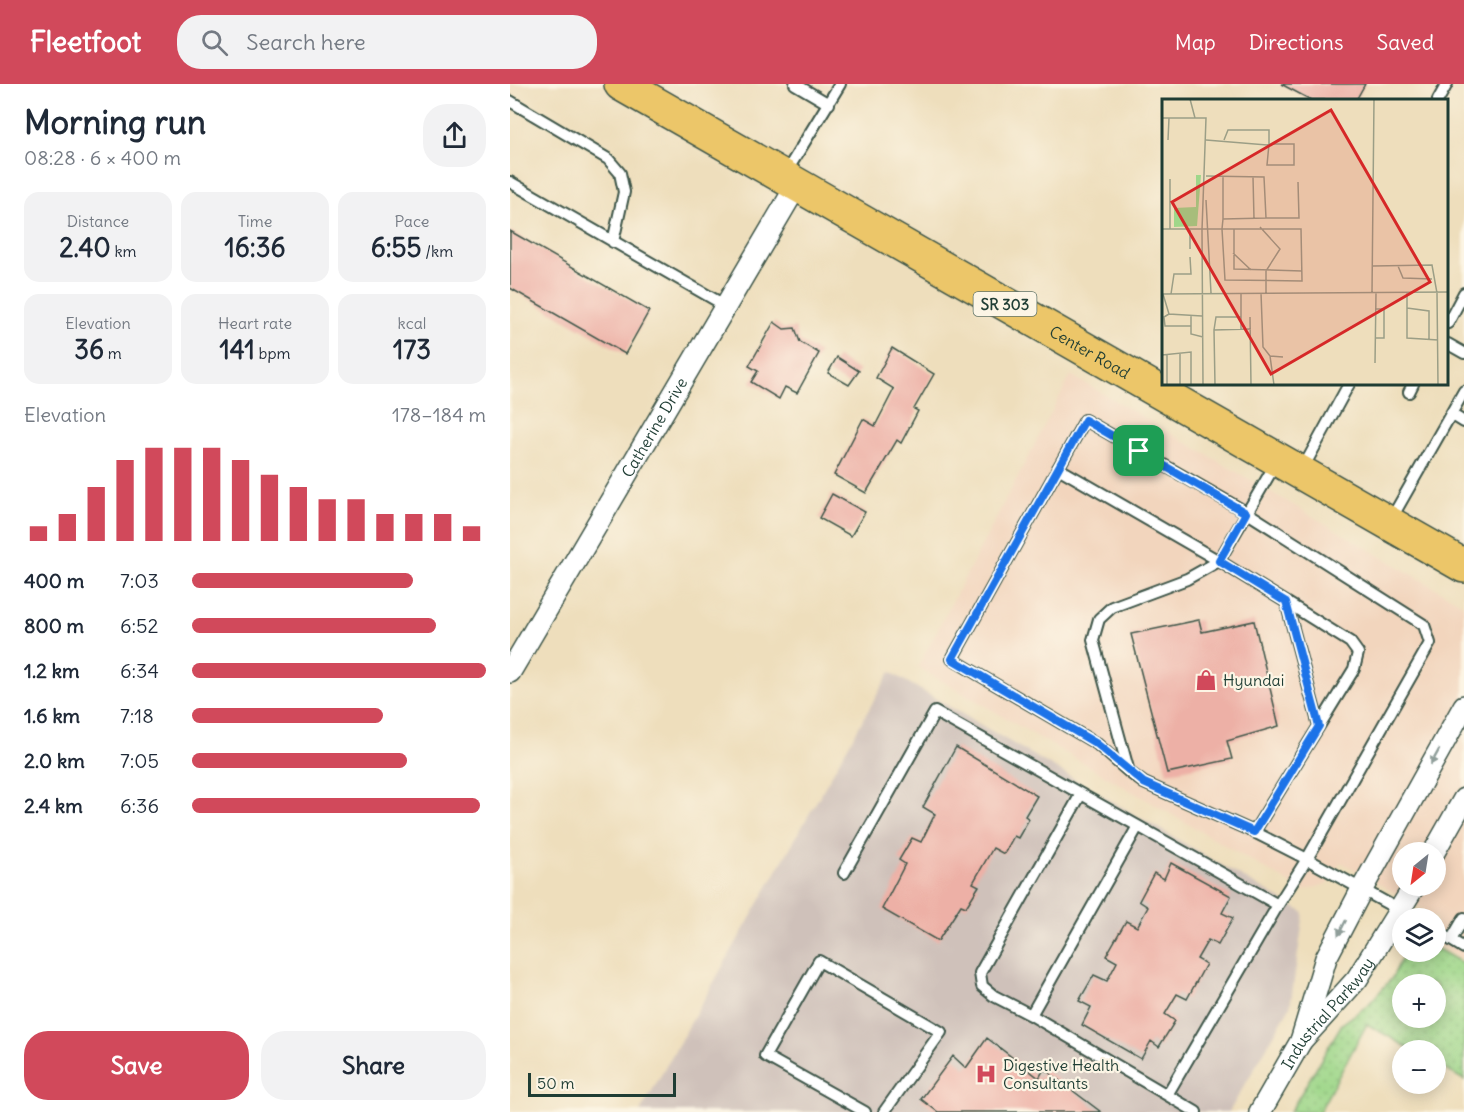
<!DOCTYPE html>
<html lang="en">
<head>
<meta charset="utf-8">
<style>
  :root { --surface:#fff; --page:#f2f2f3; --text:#1f2937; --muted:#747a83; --accent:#d1495b }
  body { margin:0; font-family:Delius,sans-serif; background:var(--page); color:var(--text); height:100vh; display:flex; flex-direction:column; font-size:22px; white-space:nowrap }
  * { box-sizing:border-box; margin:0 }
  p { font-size:20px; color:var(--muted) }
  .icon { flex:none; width:33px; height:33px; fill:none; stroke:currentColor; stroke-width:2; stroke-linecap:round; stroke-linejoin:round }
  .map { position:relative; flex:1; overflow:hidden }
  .side { display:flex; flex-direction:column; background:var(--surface); width:510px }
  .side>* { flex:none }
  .needle { width:39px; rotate:210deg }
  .fabs { position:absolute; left:882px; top:758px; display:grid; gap:12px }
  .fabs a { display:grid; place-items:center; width:54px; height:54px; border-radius:50%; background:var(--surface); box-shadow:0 3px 15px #0003; font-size:30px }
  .scale { position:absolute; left:18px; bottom:15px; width:148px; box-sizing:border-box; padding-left:6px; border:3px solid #1f3d34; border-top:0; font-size:16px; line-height:21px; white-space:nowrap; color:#1f3d34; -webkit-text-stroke:4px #fcf5e5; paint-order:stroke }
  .pin { position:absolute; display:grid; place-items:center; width:51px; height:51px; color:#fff; margin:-26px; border-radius:12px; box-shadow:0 3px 9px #0006 }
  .round { display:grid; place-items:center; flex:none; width:63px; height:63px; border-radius:24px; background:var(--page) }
  .overview { display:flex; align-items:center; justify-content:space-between; height:102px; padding:0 24px }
  h1 { font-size:33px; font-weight:700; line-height:45px }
  .stats { display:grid; grid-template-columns:repeat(3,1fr); gap:9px; height:102px; padding:6px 24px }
  .stats div { display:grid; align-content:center; border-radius:15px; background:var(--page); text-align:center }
  .stats b { font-size:26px; font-weight:700 }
  .stats small { font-size:16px; font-weight:400 }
  .stats p { font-size:16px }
  .chart { height:168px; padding:12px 24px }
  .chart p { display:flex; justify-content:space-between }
  .chart svg { width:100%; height:108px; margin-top:6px; stroke:var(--accent); stroke-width:6 }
  .action { display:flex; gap:12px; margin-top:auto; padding:12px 24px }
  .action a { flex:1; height:69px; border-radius:24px; background:var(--accent); color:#fff; font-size:24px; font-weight:700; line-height:69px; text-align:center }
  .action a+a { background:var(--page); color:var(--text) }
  ul { padding:0 24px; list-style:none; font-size:20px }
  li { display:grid; grid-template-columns:96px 72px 1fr; align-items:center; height:45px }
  li i { height:15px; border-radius:8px; background:var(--accent) }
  header { display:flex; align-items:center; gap:36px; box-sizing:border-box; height:84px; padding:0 30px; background:var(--accent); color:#fff }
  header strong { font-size:28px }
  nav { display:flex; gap:33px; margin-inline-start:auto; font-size:21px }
  .search { width:420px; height:54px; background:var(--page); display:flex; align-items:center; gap:15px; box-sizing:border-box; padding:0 21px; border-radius:24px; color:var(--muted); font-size:22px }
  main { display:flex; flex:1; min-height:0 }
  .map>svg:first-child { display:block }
  .built { fill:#f2d5bd; fill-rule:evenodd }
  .industrial { fill:#cfc1ba }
  .green { fill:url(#green-dots); stroke:#5f8a5f; stroke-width:1.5; fill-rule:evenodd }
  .building { fill:#edb0a6 }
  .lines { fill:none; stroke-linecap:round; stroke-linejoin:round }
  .lane-casing { stroke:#3e5548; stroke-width:14 }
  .street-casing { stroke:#3e5548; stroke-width:24 }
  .primary-casing { stroke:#3e5548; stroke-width:36 }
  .lane { stroke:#fff; stroke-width:10 }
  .street { stroke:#fff; stroke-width:21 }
  .primary { stroke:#ecc669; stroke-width:33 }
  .oneway { fill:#8f9e9a }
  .route-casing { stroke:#fff; stroke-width:12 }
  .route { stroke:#1a73e8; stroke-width:8 }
  .labels { text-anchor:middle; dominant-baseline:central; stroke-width:4.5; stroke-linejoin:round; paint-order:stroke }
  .shield { fill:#fcf5e5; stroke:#617469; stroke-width:1.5 }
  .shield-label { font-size:15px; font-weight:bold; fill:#1f3d34 }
  .street-label { font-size:16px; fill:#1f3d34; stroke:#fcf5e5 }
  .poi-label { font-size:16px; fill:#1f3d34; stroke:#fcf5e5; text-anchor:start }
  .inset-road { fill:none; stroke:#9b9e86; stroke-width:1.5 }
  .view { fill:#d62828; fill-opacity:0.15; stroke:#d62828; stroke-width:3 }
  .inset-edge { fill:none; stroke:#1f3d34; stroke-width:3 }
</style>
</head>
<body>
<header>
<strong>Fleetfoot</strong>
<div class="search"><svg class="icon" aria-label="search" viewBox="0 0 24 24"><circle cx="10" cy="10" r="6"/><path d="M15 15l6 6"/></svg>Search here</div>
<nav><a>Map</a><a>Directions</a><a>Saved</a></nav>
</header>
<main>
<section class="side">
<div class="overview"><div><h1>Morning run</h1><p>08:28 · 6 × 400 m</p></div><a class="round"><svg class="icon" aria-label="share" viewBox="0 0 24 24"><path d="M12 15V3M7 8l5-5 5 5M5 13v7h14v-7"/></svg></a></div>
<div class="stats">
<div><p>Distance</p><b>2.40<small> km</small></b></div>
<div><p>Time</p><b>16:36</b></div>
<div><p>Pace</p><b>6:55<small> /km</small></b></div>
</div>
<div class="stats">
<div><p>Elevation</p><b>36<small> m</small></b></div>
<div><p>Heart rate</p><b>141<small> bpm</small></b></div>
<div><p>kcal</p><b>173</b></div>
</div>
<div class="chart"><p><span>Elevation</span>178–184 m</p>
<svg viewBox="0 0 160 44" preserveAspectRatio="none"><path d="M5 44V38M15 44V33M25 44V22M35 44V11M45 44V6M55 44V6M65 44V6M75 44V11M85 44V17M95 44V22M105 44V27M115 44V27M125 44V33M135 44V33M145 44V33M155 44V38"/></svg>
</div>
<ul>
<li><b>400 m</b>7:03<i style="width:75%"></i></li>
<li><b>800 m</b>6:52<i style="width:83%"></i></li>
<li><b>1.2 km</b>6:34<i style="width:100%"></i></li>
<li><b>1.6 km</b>7:18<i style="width:65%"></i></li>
<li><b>2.0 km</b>7:05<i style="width:73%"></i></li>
<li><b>2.4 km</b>6:36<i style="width:98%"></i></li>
</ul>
<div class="action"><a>Save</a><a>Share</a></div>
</section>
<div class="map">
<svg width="954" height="1028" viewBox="0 0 954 1028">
  <defs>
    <pattern id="green-dots" width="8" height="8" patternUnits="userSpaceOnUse" patternTransform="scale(1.5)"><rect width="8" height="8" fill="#9fd78a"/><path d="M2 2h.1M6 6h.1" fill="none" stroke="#88b978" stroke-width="1.8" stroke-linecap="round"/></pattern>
  </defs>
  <rect width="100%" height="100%" fill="#fcf5e5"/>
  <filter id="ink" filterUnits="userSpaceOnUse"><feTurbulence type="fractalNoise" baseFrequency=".0167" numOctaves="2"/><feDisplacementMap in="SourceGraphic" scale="12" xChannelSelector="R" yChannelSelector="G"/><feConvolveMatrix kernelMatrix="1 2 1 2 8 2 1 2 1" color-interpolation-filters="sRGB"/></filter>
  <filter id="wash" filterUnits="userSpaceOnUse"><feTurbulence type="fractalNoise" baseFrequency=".008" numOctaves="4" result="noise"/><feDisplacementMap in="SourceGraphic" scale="24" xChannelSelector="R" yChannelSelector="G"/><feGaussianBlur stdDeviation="1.35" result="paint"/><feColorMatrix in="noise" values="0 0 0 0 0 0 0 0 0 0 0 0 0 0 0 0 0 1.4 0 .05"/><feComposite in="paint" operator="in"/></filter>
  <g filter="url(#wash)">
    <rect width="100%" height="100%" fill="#eedebc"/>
    <path class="built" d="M561,291L954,521V876L926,860V834H910L914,826L831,778L817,800L793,807L408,583ZM892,768H926V801H892Z"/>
    <path class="industrial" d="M380,588L794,829L780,923L719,1028H130Z"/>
    <path class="green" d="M926,864L954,880V996L926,980V966H902L857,940L809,1028H780L832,940L858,921L882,894L895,867H926ZM892,900H926V933H892Z"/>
    <g id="blocks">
      <path class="building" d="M771,0H855L846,16H801Z
        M0,147L139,227L115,270L0,204Z
        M264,238L274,245L285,244L290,258L309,269L287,309L275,303L269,315L241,298L248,287L239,282Z
        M382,264L424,290L404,325L408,327L391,359L387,356L356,409L324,391L353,335L365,342L384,305L366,294Z
        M327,273L349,287L339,301L318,289Z
        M322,410L355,428L341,452L309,434Z
        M689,536L692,548L744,537L769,642L717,657L722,675L657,689L621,550Z
        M446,663L527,712L515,732L519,735L508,754L504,752L494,770L483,764L463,799L469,802L456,823L451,821L428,857L372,825L395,780L389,776L402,754L411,758L425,730L413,723Z
        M661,779L721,812L712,829L723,834L708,861L698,856L687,875L696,880L677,915L667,910L655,930L665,937L649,963L641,957L631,975L572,941L581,923L569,917L584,891L597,897L607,878L596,872L616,837L627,843L638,823L629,817L644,789L654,795Z
        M477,954L529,994L534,985L591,1028H428L411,1015L443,972L456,984Z"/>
    </g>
  </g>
  <g filter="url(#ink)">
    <use href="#blocks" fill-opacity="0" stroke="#3e5548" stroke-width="1.5"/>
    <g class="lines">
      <defs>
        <path id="lane" d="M285,0L319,20
          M928,16L937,0
          M0,17L98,75L110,89L114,108L103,158
          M275,90L330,0
          M0,98L216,222
          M938,239L954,209
          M938,260L954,269
          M899,308L903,300
          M941,330L954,338
          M548,384L709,477L776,518L840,558L848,569L844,585L744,748
          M792,386L839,300
          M880,437L954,307
          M776,518L809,642
          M619,688L583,556L589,535L602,523L677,495L709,477L766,379
          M334,789L425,628L571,710
          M768,821L797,775L744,748L634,699L619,688L587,660L442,575L575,336L736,428L914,541L920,559L797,775L904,834
          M926,847L954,864
          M941,856L954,834
          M521,931L628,742
          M657,1011L768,821L571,710L470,889L472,902L484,912L521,931L686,1028
          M355,1028L255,972L309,877L431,948L374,1028"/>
        <g id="street">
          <path id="s1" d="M0,588L287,101"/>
          <path d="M924,768L954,715"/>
          <path d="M791,957L816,874L852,805L954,622"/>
          <path id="s2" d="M750,1028L791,957L847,895L905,801"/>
        </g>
        <g id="primary">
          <path id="s3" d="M111,0L954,482"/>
        </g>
      </defs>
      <use href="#lane" class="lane-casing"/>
      <use href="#street" class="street-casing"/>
      <use href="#primary" class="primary-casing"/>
      <use href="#lane" class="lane"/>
      <use href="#street" class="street"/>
      <use href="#primary" class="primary"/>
    </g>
    <defs><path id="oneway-solid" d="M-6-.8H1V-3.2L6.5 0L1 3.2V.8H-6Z" transform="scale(1.5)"/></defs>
    <g class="oneway">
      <use href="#oneway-solid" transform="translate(925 673) rotate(119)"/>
      <use href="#oneway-solid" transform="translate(832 844) rotate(117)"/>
    </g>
  </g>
  <g class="lines" filter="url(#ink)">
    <defs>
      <path id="route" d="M575,336L736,429L709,477L776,518L809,642L744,748L634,699L587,660L442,575Z"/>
    </defs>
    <use href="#route" class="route-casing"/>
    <use href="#route" class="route"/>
  </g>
  <defs>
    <symbol id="shop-bare" viewBox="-9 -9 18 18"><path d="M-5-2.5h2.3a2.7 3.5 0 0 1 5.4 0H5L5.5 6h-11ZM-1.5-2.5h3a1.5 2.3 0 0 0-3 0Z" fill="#d1495b" stroke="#fcf5e5" stroke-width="2.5" paint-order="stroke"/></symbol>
    <symbol id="hospital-bare" viewBox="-9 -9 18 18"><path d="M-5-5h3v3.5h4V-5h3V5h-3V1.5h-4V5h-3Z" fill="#d1495b" stroke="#fcf5e5" stroke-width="2.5" paint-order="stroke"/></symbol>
  </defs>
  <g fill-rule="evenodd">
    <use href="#shop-bare" x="681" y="581" width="30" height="30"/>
    <use href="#hospital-bare" x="461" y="975" width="30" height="30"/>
  </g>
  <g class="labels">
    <rect class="shield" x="463.5" y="208" width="63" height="24" rx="4.5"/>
    <g class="shield-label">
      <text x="495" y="220">SR 303</text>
    </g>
    <g class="street-label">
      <text stroke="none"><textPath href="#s3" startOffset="540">Center Road</textPath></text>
      <text stroke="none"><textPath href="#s1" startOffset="284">Catherine Drive</textPath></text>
      <text stroke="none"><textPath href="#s2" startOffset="120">Industrial Parkway</textPath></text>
    </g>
    <g class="poi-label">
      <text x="713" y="596">Hyundai</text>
      <text x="493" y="981">Digestive Health<tspan x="493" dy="18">Consultants</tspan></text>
    </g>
  </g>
  <g transform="translate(652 15)">
    <rect width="286" height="286" fill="#eedebc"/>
    <path d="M34,76H39L35,127L12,128V109L34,108Z" fill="#9fd78a"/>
    <path class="inset-road" d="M28,0L33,19M0,19H44L40,131L41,286M6,41L7,19M44,41L105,46L107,45H132V66H105L107,45V31H66L62,41M44,77L102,78L104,119L61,120V77M91,78L92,120M8,80V130M44,101L49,194M104,119H137L136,83M98,128L118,150L104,172V194M0,130H60L63,181L140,182L139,130H60L61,120M72,130V170L140,172M28,150V131M71,154L89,171M211,167L270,166L275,194L276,286M236,167L241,179L270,180M79,194V230M99,194L101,248L108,257L121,258M210,194L212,0M245,194V239L276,241M0,195L287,193M1,195L7,215L40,217M9,195L12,175H29L28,158M245,209L267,212V241M213,210H222V239H213M7,215L2,218L3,227H29M29,216V235L41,238M88,218L89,286M52,231L54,218H79M18,254V286M5,255V286M0,256L29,253V286M108,257L112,286M213,264L214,194M53,286L52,231L89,230"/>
    <path class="view" d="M169,11L268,183L109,275L10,103Z"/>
    <rect width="286" height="286" class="inset-edge"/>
  </g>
</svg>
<div class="fabs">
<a><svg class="needle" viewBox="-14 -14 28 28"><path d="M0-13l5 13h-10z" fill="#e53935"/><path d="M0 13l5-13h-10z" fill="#747a83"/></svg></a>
<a><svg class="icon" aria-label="layers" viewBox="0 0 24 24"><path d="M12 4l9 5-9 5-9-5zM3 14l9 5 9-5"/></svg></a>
<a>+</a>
<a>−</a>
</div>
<div class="scale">50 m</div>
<div class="pin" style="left:629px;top:367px;background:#1e9e55"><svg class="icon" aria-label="arrive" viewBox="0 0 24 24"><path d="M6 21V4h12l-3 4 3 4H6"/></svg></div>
</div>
</main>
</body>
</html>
